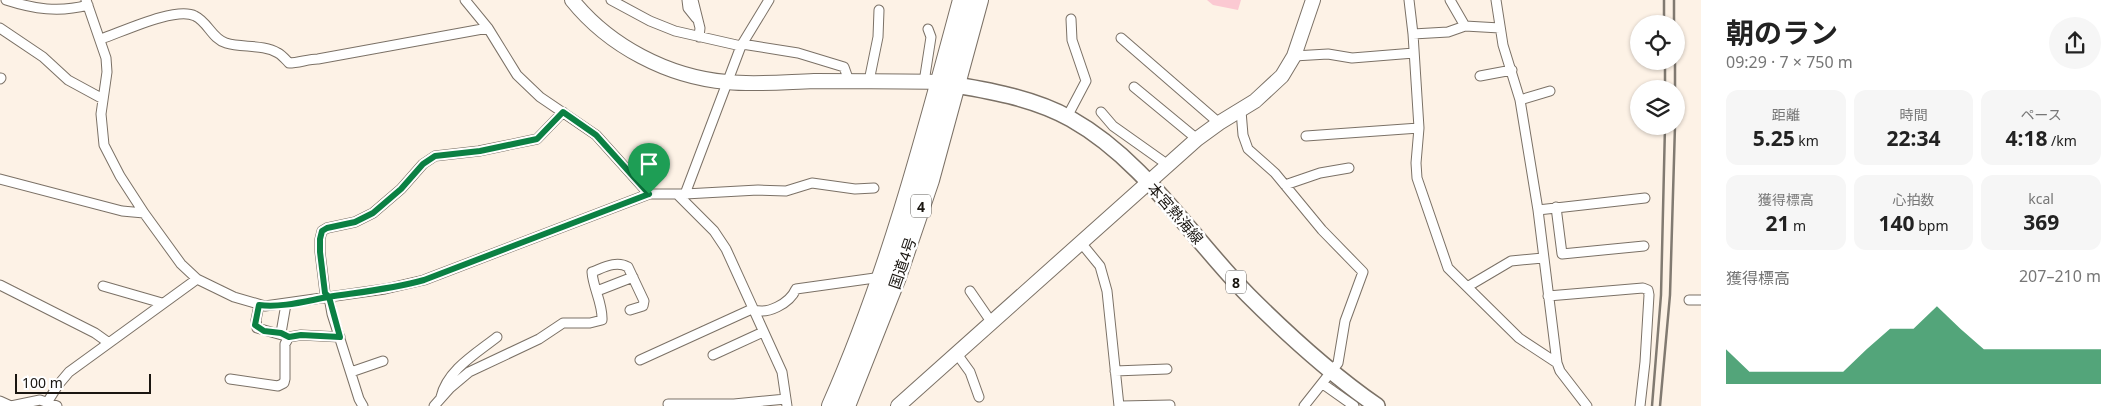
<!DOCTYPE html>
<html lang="ja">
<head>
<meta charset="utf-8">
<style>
  :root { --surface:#fff; --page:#f6f6f6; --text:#222; --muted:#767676; --accent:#0b8043 }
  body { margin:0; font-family:"Noto Sans","Noto Sans JP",sans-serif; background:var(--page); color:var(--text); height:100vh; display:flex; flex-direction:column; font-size:19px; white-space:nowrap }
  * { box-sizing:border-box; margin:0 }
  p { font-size:16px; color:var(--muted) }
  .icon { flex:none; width:28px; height:28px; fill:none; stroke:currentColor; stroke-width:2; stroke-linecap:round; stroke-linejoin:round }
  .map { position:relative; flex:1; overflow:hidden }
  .sheet { display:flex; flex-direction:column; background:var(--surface); width:425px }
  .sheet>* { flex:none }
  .fabs { position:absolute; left:1630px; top:15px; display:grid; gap:10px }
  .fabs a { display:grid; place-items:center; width:55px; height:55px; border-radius:50%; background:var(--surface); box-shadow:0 1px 4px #0004; font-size:25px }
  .scale { position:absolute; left:15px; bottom:12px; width:136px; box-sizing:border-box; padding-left:5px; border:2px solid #1a1611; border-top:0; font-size:14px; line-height:18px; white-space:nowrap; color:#1a1611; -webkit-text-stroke:4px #fff; paint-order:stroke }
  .pin { position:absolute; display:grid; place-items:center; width:42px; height:42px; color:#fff; margin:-51px -21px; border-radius:50% 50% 50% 0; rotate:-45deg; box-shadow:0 0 5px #0007 }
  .pin .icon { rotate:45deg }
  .round { display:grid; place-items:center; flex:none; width:52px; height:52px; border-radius:26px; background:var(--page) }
  .overview { display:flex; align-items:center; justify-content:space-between; height:85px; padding:0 25px }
  h1 { font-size:28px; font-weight:700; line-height:38px }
  .metrics { display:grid; grid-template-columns:repeat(3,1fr); gap:8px; height:85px; padding:5px 25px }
  .metrics div { display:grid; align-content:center; border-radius:12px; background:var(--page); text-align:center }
  .metrics b { font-size:21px; font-weight:700 }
  .metrics small { font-size:14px; font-weight:400 }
  .metrics p { font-size:14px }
  .chart { height:140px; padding:10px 25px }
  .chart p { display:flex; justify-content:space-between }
  .chart svg { width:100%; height:90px; margin-top:5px; fill:var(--accent); opacity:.7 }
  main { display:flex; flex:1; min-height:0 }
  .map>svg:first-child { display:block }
  .green { fill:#fbc9d2 }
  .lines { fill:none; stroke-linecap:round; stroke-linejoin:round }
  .street-casing { stroke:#7b7166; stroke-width:11 }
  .secondary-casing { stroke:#7b7166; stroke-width:16 }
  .primary-casing { stroke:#7b7166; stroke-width:18 }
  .highway-casing { stroke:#7b7166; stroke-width:20 }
  .street { stroke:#fff; stroke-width:9 }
  .secondary { stroke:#fff; stroke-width:14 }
  .primary { stroke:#fff; stroke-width:15 }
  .highway { stroke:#fff; stroke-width:18 }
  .rail { stroke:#817a71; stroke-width:2.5 }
  .route-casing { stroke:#fff; stroke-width:10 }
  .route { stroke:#0b8043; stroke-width:6 }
  .labels { text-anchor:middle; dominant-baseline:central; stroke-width:5; stroke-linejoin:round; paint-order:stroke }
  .shield { fill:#fff; stroke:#5f5c58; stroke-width:1 }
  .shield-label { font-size:14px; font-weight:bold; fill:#1a1611 }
  .street-label { font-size:15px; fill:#1a1611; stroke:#fff }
</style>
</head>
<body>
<main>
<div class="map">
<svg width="1701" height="406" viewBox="0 0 1701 406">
  <rect width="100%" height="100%" fill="#fdf2e6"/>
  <path class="green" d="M1207,0H1241L1238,10L1213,5Z"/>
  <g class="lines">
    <defs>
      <path id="street" d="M6,0C34,9 59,13 88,5
        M86,0L106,58L107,72L101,114L104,145L120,176L144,213L181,264L197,279L234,297L265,306L385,289L424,280L649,194H677L714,231L726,249L782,372L787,406
        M465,0L488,28L517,75L540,97L596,135L649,194
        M611,0L650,21L675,31L741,46
        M687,0L688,8L696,18
        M693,0L700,28L699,37
        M1409,0L1413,34L1419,128L1416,163L1417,178L1448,268L1519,338L1557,363
        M1450,0L1465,26
        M1496,0L1503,45L1520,100L1538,210L1557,363L1560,371L1587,406
        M0,28L43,57L68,80L103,99
        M1413,34L1448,32L1465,26L1500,28
        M1121,38L1219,123
        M101,39C122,32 176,6 195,16C208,22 212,39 226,43C242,48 263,44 278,53C282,55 286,60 289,63C299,63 308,59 318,59L488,28
        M742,44L798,53L844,67L849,81
        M1294,56L1328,54L1352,58L1414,53
        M1480,76L1512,70
        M0,79L1,78
        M869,81L878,37L879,10
        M924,82L931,37L928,29
        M1134,87L1197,139
        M1520,100L1550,91
        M1241,111L1243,135L1248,149L1275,173L1322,230L1363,272L1345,321L1338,363L1304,406
        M1101,112L1113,126L1168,165
        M1067,117L1086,81L1072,40L1071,19
        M1306,136L1419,128
        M0,179L122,211L144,213
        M1285,185L1320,173L1349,168
        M677,194H685L741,46L769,0
        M685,194L758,190L786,191L812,183L855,189L874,188
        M1556,207L1562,254L1644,246
        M1538,210L1645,198
        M1082,244L1100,266L1107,291L1119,406
        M0,285L95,333L109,343
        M103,286L162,303
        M1467,287L1511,261L1543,258
        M597,291L633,277
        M970,291L992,323
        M1548,296L1643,288L1648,290L1649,295L1645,362L1640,406
        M1689,300H1701
        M259,305L256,320L257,328L289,337
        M281,333L286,304
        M957,354L970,372L979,397
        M713,355L763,332
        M640,360L752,309C767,316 790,303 796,289L882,277
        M1115,371L1167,369
        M351,372L383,361
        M230,379L278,386L284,383L285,379V344L289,337L301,335L340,337
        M1323,384L1354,406
        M441,397C447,370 477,353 497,337
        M0,401L11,406L40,400L57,406
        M668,404H734L786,399
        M45,406L58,385L69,372L197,279
        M363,406L359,399L332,314L329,297L325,293L320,252V239L322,231L327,228L355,222L373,213L401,189L423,164L435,156L479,151L537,139L563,112
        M434,406L450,388L469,372L539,339L563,323H590L602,320C603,304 593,288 592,272C603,268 616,260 628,267L644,301L643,306L630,310
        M1121,406L1170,405"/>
      <path id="secondary" d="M572,0C609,46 668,77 727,82C755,85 785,82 814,81C856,81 898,81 940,82
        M898,406L1197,139L1219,123L1255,101L1282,76L1294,56L1313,0"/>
      <path id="primary" d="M944,83C987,90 1034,98 1071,119C1144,160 1191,237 1248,295C1288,335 1331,374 1377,406"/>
      <path id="highway" d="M831,406C889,275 925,138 962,0
        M846,406L897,277L930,180L979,0"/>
    </defs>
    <use href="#street" class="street-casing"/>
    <use href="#secondary" class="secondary-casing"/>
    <use href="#primary" class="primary-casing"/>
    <use href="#highway" class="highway-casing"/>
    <use href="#street" class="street"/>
    <use href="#secondary" class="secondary"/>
    <use href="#primary" class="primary"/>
    <use href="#highway" class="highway"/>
    <path class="rail" d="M1664,0V24
      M1674,0V24
      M1665,61V89
      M1675,61V89
      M1652,406L1661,295L1665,126
      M1660,406L1670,295L1675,126"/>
  </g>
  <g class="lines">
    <defs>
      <path id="route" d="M649,194L424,280C392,289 361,292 328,297C306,301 281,308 259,305L255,325L264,331L281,333L289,337L301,335L340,337L329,297L325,293L320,252V239L322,231L327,228L355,222L373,213L401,189L423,164L435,156L480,151L537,139L563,112L596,135L649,194"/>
    </defs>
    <use href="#route" class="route-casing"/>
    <use href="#route" class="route"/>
  </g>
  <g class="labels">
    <g class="shield">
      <rect x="911" y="194.5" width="20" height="23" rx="4"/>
      <rect x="1226" y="270.5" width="20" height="23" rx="4"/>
    </g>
    <g class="shield-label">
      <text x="921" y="206">4</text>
      <text x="1236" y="282">8</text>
    </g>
    <g class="street-label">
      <text transform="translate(1176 213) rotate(49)">本宮熱海線</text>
      <text transform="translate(902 263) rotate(-71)">国道4号</text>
    </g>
  </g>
</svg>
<div class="fabs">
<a><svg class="icon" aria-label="locate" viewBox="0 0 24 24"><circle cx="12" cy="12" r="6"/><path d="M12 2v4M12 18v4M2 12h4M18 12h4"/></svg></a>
<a><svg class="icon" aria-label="layers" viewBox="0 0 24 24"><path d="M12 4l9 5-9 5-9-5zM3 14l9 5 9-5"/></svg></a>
</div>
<div class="scale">100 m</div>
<div class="pin" style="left:649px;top:194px;background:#1e9e55"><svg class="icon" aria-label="arrive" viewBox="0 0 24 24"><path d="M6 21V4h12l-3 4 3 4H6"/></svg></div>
</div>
<section class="sheet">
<div class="overview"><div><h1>朝のラン</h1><p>09:29 · 7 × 750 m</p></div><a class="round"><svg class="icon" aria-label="share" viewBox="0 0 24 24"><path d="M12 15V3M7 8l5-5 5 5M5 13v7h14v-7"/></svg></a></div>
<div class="metrics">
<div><p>距離</p><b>5.25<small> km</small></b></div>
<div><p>時間</p><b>22:34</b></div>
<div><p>ペース</p><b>4:18<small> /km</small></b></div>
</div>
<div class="metrics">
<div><p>獲得標高</p><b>21<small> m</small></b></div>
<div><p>心拍数</p><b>140<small> bpm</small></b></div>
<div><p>kcal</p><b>369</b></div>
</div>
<div class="chart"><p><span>獲得標高</span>207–210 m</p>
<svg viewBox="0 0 160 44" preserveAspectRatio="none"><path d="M0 44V27L10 38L20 38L30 38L40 38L50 38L60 27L70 17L80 17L90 6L100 17L110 27L120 27L130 27L140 27L150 27L160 27V44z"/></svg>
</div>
</section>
</main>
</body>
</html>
